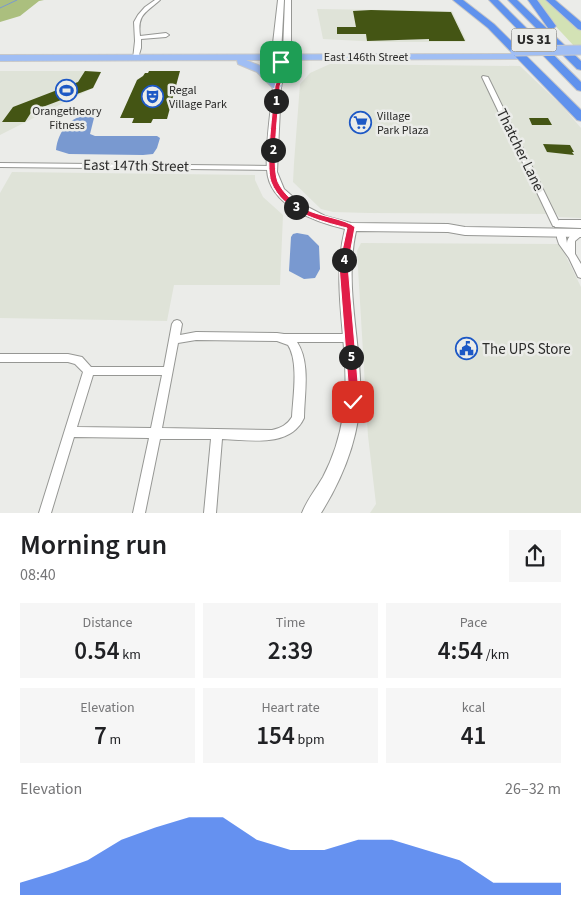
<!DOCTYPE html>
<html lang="en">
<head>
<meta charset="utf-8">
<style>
  :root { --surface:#fff; --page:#f6f6f6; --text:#202124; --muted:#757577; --accent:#2563eb }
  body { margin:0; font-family:"Source Sans 3",sans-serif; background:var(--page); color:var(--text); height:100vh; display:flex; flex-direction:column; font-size:19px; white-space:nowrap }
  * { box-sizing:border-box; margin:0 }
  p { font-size:16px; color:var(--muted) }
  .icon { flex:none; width:28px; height:28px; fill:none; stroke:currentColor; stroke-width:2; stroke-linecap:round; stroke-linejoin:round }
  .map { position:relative; height:513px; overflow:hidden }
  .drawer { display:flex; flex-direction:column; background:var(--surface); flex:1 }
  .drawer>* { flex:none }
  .pin { position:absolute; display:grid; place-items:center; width:42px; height:42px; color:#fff; margin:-21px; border-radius:10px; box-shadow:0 2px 8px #0006 }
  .km { position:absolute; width:25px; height:25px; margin:-12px; border-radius:50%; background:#222; color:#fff; font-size:14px; line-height:25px; text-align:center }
  .round { display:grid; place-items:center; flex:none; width:52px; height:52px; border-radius:0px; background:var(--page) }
  .overview { display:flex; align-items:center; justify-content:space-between; height:85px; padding:0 20px }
  h1 { font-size:28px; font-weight:600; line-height:38px }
  .stats { display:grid; grid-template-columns:repeat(3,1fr); gap:8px; height:85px; padding:5px 20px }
  .stats div { display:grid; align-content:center; border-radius:0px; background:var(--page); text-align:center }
  .stats b { font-size:25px; font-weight:600 }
  .stats small { font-size:14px; font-weight:400 }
  .stats p { font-size:14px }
  .chart { height:140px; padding:10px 20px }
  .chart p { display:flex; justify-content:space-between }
  .chart svg { width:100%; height:90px; margin-top:5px; fill:var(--accent); opacity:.7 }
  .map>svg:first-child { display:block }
  .built { fill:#dfe3d8 }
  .green { fill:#d3e2b5 }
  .forest { fill:#abbf7e }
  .water { fill:#7999d0 }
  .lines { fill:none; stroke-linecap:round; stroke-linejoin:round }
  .stream { stroke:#7999d0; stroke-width:1 }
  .building { fill:#445514 }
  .street-casing { stroke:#969794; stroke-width:2 }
  .secondary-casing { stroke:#969794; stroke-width:2 }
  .primary-casing { stroke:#c8c8c8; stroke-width:2 }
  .highway-casing { stroke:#c8c8c8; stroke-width:2 }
  .street { fill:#fff; fill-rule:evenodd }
  .secondary { fill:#fff; fill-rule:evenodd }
  .primary { fill:#a0bef4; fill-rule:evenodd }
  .highway { fill:#6092ed; fill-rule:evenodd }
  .primary-bridge-casing { stroke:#c8c8c8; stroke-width:11; stroke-linecap:butt }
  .primary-bridge { stroke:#a0bef4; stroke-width:9 }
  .route { fill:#e11d48; stroke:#fff }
  .labels { text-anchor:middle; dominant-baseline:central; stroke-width:5; stroke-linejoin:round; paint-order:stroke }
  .far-street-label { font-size:12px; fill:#2b2b2a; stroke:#ebece9 }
  .far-poi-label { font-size:12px; fill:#2b2b2a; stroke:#ebece9; text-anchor:start }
  .shield { fill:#ebece9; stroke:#656563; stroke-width:1 }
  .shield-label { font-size:14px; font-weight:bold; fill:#2b2b2a }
  .street-label { font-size:15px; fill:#2b2b2a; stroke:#ebece9 }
  .poi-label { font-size:15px; fill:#2b2b2a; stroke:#ebece9; text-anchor:start }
</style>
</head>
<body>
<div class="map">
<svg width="581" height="513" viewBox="0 0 581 513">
  <rect width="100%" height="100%" fill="#ebece9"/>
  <path class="built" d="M317,9L452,11L466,40L465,42H380L323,39Z
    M330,64L520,66L562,106L581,128V218L559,217L557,214L368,213L333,212L321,209L293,182L294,163L300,84L310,73Z
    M0,71H92L101,72L93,88L0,135Z
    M12,172L255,175V180L263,197L283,215L280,285H174L167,321L0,318V193Z
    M361,243L560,244L581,287V513H370L376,504L368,436L357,251Z"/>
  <path class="green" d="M535,0H547L581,31V47H575L547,17Z"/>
  <path class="forest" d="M0,0H44L39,1L20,16L0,22Z"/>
  <path class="water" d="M89,115L94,118L90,134L95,136H157L160,138L157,148L153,154L143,155L69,154L56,150C58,131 70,116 89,115Z
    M297,233L308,235L319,246L320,269L315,278L304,279L289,271L291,237L293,234Z"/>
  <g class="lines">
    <path class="stream" d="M0,8L17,0"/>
  </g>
  <path class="building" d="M371,10L451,12L465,41H429V39L367,41L366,34H337V27H356L353,11Z
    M85,71L101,72L93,88L32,111L25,122H2L13,107L78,82Z
    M149,71H180L167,119H153L151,123H132L134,118H120L137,80L143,76L145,73H148Z
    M529,118H548L552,125H532Z
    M543,144L570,145L574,152H572L574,155L547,152Z"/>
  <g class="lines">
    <defs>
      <path id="street" d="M155,0H160C146,13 137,14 140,36L166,33L169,35L166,37L141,39V48L138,58L133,59L135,41L134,22L138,15L145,7Z
        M483,76L488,77L560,224L559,226H553L552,224L482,77Z
        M0,163L272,166L276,168L272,170L0,167Z
        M561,229L565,232L567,243C567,237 575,230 581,231V236L575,241V254L581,264V278L578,277L569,258L559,244L557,238V232Z
        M177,320L180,321L182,324L180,335L196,332L277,333L284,334H349L353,335L354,338L353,341L349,342H297C311,363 304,395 304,418C290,448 250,440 222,439L216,513H204L211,439H160L145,513H133L149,438L74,437L51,513H39L83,372L75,364L68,362H0V354H68L82,357L91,367H164L172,324L174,321ZM196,340L277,341L288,345C299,362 293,397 292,417C287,425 281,428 272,430L162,428L178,343ZM93,375H162L151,428L77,427Z"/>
      <path id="secondary" d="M278,0H284L281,53L283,51L285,0H291V52L285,59V74L281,86L277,172L284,189L300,203L325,216L351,223L448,224L465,227L581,229V237L465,235L448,232L356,231C345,281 358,329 360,379C363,427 346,473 321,513H302C307,500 316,489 323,477C333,458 340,436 343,415C353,353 329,292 345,229C316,222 269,206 267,170C265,145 271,112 273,86C277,74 280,63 272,52Z
        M559,220H581V228L555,227L553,224Z"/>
      <path id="primary" d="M520,54L525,57L523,59L246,60L265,68L282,86L277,89L273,88L257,72L238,64L237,60L0,61V55Z"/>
      <path id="highway" d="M453,0H463L494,24L581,110V121L577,120L488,28Z
        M489,0H498L581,82V91L577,90Z
        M508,0H517L581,61V70L577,69Z
        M528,0H537L556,26L554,28H548Z
        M546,0H555L581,22V30L578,29Z"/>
    </defs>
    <use href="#street" class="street-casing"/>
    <use href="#secondary" class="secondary-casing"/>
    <use href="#primary" class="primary-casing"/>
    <use href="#highway" class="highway-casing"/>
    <use href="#street" class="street"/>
    <use href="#secondary" class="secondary"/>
    <use href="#primary" class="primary"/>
    <use href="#highway" class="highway"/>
    <defs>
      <path id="primary-bridge" d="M515,51L581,50"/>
    </defs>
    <use href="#primary-bridge" class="primary-bridge-casing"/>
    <use href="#primary-bridge" class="primary-bridge"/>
  </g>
  <path class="route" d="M279,61L284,62V74L280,86C279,107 271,165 278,182C283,193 294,203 305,209C318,216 346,219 355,227L348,265L358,382V402L353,407L348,402V382L339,265L347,228C319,221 283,212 271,182C265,165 273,107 275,86L279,74Z"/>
  <defs>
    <symbol id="stadium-ring" viewBox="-11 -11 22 22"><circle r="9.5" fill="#ebece9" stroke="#1d58c5" stroke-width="1.5"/><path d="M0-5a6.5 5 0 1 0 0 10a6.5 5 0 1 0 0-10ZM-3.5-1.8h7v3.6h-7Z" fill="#1d58c5"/></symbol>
    <symbol id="theatre-ring" viewBox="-11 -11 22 22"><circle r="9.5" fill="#ebece9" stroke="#1d58c5" stroke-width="1.5"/><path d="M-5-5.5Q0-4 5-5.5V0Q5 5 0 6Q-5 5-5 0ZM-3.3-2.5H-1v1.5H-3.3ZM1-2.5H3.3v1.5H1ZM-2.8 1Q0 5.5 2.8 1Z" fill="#1d58c5"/></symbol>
    <symbol id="supermarket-ring" viewBox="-11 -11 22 22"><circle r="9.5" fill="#ebece9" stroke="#1d58c5" stroke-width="1.5"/><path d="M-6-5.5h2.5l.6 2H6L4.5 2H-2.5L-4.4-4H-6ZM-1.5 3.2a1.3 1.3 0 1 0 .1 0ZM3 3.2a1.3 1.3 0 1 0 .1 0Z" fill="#1d58c5"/></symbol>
    <symbol id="civic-ring" viewBox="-11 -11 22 22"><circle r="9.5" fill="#ebece9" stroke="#1d58c5" stroke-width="1.5"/><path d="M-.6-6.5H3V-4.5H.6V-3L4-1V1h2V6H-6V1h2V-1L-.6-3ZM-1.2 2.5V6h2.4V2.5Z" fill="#1d58c5"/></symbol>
  </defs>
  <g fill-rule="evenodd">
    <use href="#stadium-ring" x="54" y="78" width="25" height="25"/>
    <use href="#theatre-ring" x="140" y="84" width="25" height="25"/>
    <use href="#supermarket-ring" x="348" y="110" width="25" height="25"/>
    <use href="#civic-ring" x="454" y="336" width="25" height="25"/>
  </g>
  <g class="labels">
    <g class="far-street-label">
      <text x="366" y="57">East 146th Street</text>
    </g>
    <g class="far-poi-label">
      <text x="169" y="90">Regal<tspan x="169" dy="14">Village Park</tspan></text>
      <text x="67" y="111" text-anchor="middle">Orangetheory<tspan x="67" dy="14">Fitness</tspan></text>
      <text x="377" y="116">Village<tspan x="377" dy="14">Park Plaza</tspan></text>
    </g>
    <rect class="shield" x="511.5" y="28.5" width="45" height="23" rx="4"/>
    <g class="shield-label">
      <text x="534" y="40">US 31</text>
    </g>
    <g class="street-label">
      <text transform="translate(520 150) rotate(64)">Thatcher Lane</text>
      <text transform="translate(136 166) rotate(1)">East 147th Street</text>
    </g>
    <g class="poi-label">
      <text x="482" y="349">The UPS Store</text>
    </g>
  </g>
</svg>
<div class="pin" style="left:281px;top:62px;background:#1e9e55"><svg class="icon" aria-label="arrive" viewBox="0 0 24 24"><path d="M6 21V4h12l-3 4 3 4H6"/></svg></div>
<div class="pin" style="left:353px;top:402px;background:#d93025"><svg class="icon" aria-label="check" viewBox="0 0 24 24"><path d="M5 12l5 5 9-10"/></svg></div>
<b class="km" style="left:276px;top:101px">1</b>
<b class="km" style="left:273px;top:150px">2</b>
<b class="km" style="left:296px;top:207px">3</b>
<b class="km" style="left:344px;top:260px">4</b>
<b class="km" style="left:351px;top:357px">5</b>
</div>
<section class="drawer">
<div class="overview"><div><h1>Morning run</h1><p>08:40</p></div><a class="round"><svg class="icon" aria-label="share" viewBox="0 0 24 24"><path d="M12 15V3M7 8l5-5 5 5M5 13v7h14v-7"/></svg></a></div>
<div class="stats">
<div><p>Distance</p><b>0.54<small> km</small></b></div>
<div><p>Time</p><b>2:39</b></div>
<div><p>Pace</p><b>4:54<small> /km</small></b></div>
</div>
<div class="stats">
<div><p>Elevation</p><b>7<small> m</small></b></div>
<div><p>Heart rate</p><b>154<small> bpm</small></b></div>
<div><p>kcal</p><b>41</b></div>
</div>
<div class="chart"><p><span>Elevation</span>26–32 m</p>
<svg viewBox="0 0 160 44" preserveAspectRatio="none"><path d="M0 44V38L10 33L20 27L30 17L40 11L50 6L60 6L70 17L80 22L90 22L100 17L110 17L120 22L130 27L140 38L150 38L160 38V44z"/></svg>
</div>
</section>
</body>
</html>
